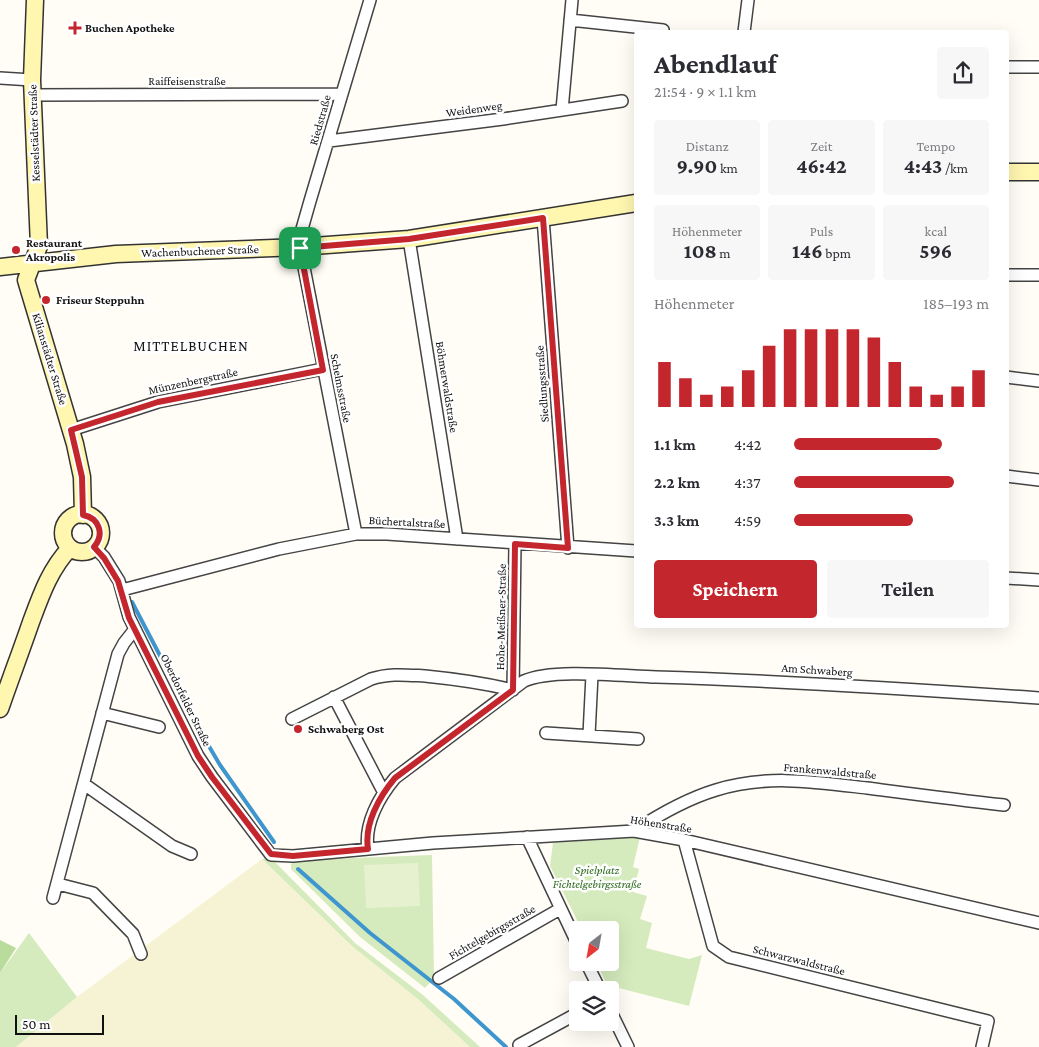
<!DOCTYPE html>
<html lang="de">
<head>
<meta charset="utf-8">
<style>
  :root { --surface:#fff; --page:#f7f7f7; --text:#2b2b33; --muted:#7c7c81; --accent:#c4262e }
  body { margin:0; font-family:"Crimson Pro",serif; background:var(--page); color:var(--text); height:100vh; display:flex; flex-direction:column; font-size:19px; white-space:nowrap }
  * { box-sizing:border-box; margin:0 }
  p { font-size:16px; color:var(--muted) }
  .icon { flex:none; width:28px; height:28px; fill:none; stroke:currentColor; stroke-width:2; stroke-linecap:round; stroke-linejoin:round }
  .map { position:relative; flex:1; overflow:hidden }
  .sheet { position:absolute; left:634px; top:30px; width:375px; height:598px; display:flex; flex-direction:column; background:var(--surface); border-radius:5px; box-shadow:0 5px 20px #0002 }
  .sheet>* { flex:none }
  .needle { width:32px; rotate:211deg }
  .fabs { position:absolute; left:569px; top:921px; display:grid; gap:10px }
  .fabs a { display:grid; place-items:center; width:50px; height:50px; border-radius:5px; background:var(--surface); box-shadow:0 5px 20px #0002; font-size:25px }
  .scale { position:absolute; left:15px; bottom:12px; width:89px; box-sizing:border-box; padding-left:5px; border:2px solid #111; border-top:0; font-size:14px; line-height:18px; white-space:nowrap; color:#111; -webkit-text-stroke:4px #fff; paint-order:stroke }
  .pin { position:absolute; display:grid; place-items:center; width:42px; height:42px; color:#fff; margin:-21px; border-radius:10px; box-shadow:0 2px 8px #0006 }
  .round { display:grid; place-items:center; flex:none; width:52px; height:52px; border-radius:5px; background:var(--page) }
  .overview { display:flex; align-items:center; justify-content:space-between; height:85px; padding:0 20px }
  h1 { font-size:28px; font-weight:700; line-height:38px }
  .figures { display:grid; grid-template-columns:repeat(3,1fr); gap:8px; height:85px; padding:5px 20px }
  .figures div { display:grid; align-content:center; border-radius:5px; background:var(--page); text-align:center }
  .figures b { font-size:21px; font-weight:700 }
  .figures small { font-size:14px; font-weight:400 }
  .figures p { font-size:14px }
  .chart { height:140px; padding:10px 20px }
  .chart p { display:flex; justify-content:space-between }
  .chart svg { width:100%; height:90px; margin-top:5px; stroke:var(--accent); stroke-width:6 }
  .primary-button { display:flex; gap:10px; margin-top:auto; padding:10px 20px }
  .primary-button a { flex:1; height:58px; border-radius:5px; background:var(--accent); color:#fff; font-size:20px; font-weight:700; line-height:58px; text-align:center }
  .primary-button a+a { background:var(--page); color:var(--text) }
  ul { padding:0 20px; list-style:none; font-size:16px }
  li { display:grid; grid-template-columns:80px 60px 1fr; align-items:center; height:38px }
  li i { height:12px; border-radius:6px; background:var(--accent) }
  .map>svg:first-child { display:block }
  .farmland { fill:#f6f3d4 }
  .green { fill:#d5ebbd }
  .forest { fill:#b9dc9c }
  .pitch { fill:#e6f2cf }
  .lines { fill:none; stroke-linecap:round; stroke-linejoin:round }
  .stream { stroke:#3f96cf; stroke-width:4 }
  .street-casing { stroke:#444; stroke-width:14 }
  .secondary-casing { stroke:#333; stroke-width:19 }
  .street { stroke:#fff; stroke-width:11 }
  .secondary { stroke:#fff6b0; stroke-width:16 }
  .route-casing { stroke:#fff; stroke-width:10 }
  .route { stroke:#c4262e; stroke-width:6 }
  .poi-dot { fill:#c4262e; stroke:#fff; stroke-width:2 }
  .labels { text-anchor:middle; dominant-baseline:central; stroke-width:5; stroke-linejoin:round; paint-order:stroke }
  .poi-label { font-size:12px; font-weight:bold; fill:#111; stroke:#fff; text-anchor:start }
  .street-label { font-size:12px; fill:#111; stroke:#fff }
  .park-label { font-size:12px; font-style:italic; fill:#2f6b1f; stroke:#fff }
  .quarter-label { font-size:15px; letter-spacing:1px; fill:#111; stroke:#fff }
</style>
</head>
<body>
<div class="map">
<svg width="1039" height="1047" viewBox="0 0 1039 1047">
  <rect width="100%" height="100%" fill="#fffdf5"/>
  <path class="farmland" d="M262,859L352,946L419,1000L470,1047H16L77,997Z"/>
  <path class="green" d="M640,837L633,867L639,869L633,892L647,896L640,919L652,923L646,948L689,959L702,955L689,1006L607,985L597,963L610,962V930H582L550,866L553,843Z
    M432,855L434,978L425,988L360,937L291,869V864L298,860Z
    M270,857L355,943L423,995L480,1047H470L419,1000L352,946L262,859Z
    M29,933L77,997L16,1047H0V973Z"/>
  <path class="forest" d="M0,940L16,948L0,973Z"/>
  <path class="pitch" d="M418,863L420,906L366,908L364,865Z"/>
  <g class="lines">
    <path class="stream" d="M132,602L193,719L220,765L274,842
      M298,869L370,933L454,999L506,1047"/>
    <defs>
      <path id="street" d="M570,20L663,30
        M744,32L748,0
        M1006,67H1039
        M0,78L32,80
        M32,95L342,94
        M562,110L572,0
        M329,141L503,119L622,101
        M543,218L568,548
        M409,239L457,539
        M1006,275H1039
        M1006,377L1039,381
        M71,430L158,402L323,369
        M1006,476L1039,480
        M356,534L300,247V236L310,201L370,0
        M94,547L104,557L119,581L129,617L198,756L212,777L271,855L293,856L433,843L634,831L684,840L1039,923
        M1006,578L1039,580
        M122,590L279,549L356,534H387L636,551
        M513,690L515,544
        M334,697L384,793
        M102,713L159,727
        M292,719L371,679C389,673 406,675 425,676C455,679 484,683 513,690
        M546,733L638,739
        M589,735L592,675
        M84,784L172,846L191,854
        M634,831C660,814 686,799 716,790C766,774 817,782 867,788C913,794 958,800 1004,805
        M527,837L578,945
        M684,840L713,946L729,957L988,1021L982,1047
        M368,849C364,824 379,797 395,778L524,681C553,668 622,676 656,677C784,681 912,689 1039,698
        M58,884L93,893L133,934L141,954
        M53,898L118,654L124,643L135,629
        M586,962L600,990
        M439,978L560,909
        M610,1010L628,1047
        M519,1045L578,1013"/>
      <path id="secondary" d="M35,0L32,80L39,246L26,280L75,444L82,477L83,515
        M1006,172H1039
        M0,267L116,254L300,247L409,239L636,203
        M63 533a19 19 0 1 1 38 0a19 19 0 1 1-38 0Z
        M0,709C10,680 21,651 31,622C41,595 50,569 70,548"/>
    </defs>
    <use href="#street" class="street-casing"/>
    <use href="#secondary" class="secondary-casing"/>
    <use href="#street" class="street"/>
    <use href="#secondary" class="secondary"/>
  </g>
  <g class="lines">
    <defs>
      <path id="route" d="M543,218L568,548L515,544L513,690L395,778C379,797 364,824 368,849L293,856L271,854L212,777L198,756L129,618L118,581L104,558L94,547C105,534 99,518 83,515L82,477L71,430L158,402L323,370L300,248L409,239Z"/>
    </defs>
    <use href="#route" class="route-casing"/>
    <use href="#route" class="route"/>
  </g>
  <g class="poi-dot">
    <path d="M72.5 20.5h5v5h5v5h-5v5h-5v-5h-5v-5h5z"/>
    <circle cx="16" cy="250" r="5"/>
    <circle cx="46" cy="300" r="5"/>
    <circle cx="298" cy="729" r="5"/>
  </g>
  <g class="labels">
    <g class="poi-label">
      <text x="85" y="28">Buchen Apotheke</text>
      <text x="26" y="243">Restaurant<tspan x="26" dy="14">Akropolis</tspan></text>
      <text x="56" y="300">Friseur Steppuhn</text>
      <text x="308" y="729">Schwaberg Ost</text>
    </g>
    <g class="street-label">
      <text x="187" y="81">Raiffeisenstraße</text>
      <text transform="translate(474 109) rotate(-8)">Weidenweg</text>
      <text transform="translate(320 120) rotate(-74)">Riedstraße</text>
      <text transform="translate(34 133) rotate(-92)">Kesselstädter Straße</text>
      <text transform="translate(200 251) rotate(-2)">Wachenbuchener Straße</text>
      <text transform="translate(50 359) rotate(73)">Kilianstädter Straße</text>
      <text transform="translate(193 381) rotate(-12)">Münzenbergstraße</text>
      <text transform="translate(542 384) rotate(-94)">Siedlungsstraße</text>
      <text transform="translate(447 387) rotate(81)">Böhmerwaldstraße</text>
      <text transform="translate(341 388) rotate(79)">Schelmsstraße</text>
      <text transform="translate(407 522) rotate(3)">Büchertalstraße</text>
      <text transform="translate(501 617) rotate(-89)">Hohe-Meißner-Straße</text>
      <text transform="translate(817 670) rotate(4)">Am Schwaberg</text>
      <text transform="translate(186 700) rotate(64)">Oberdorfelder Straße</text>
      <text transform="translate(830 771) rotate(5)">Frankenwaldstraße</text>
      <text transform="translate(661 824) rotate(9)">Höhenstraße</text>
      <text transform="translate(492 932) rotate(-30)">Fichtelgebirgsstraße</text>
      <text transform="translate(799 960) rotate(14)">Schwarzwaldstraße</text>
    </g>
    <g class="park-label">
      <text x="597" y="870">Spielplatz<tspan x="597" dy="14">Fichtelgebirgsstraße</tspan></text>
    </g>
    <g class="quarter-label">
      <text x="191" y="346">MITTELBUCHEN</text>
    </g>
  </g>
</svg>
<div class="fabs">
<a><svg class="needle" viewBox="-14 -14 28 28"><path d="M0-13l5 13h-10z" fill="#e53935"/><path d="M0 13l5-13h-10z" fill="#7c7c81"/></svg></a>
<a><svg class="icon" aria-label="layers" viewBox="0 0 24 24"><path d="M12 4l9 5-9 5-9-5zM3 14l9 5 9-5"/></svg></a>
</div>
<div class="scale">50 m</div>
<div class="pin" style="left:300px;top:248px;background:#1e9e55"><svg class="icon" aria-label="arrive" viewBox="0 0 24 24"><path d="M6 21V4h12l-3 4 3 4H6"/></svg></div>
<section class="sheet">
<div class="overview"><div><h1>Abendlauf</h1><p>21:54 · 9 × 1.1 km</p></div><a class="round"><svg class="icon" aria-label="share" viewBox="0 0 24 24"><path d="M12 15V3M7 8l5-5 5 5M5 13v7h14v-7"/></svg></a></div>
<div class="figures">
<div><p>Distanz</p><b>9.90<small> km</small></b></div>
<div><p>Zeit</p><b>46:42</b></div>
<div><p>Tempo</p><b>4:43<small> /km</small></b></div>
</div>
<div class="figures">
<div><p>Höhenmeter</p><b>108<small> m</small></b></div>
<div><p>Puls</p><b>146<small> bpm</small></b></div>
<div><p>kcal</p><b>596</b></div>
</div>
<div class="chart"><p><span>Höhenmeter</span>185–193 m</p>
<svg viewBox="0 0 160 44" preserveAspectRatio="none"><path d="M5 44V22M15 44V30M25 44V38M35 44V34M45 44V26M55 44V14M65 44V6M75 44V6M85 44V6M95 44V6M105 44V10M115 44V22M125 44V34M135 44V38M145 44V34M155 44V26"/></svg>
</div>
<ul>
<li><b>1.1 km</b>4:42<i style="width:76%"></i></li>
<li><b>2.2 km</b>4:37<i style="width:82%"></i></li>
<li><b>3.3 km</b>4:59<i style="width:61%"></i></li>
</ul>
<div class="primary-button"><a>Speichern</a><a>Teilen</a></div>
</section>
</div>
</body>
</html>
